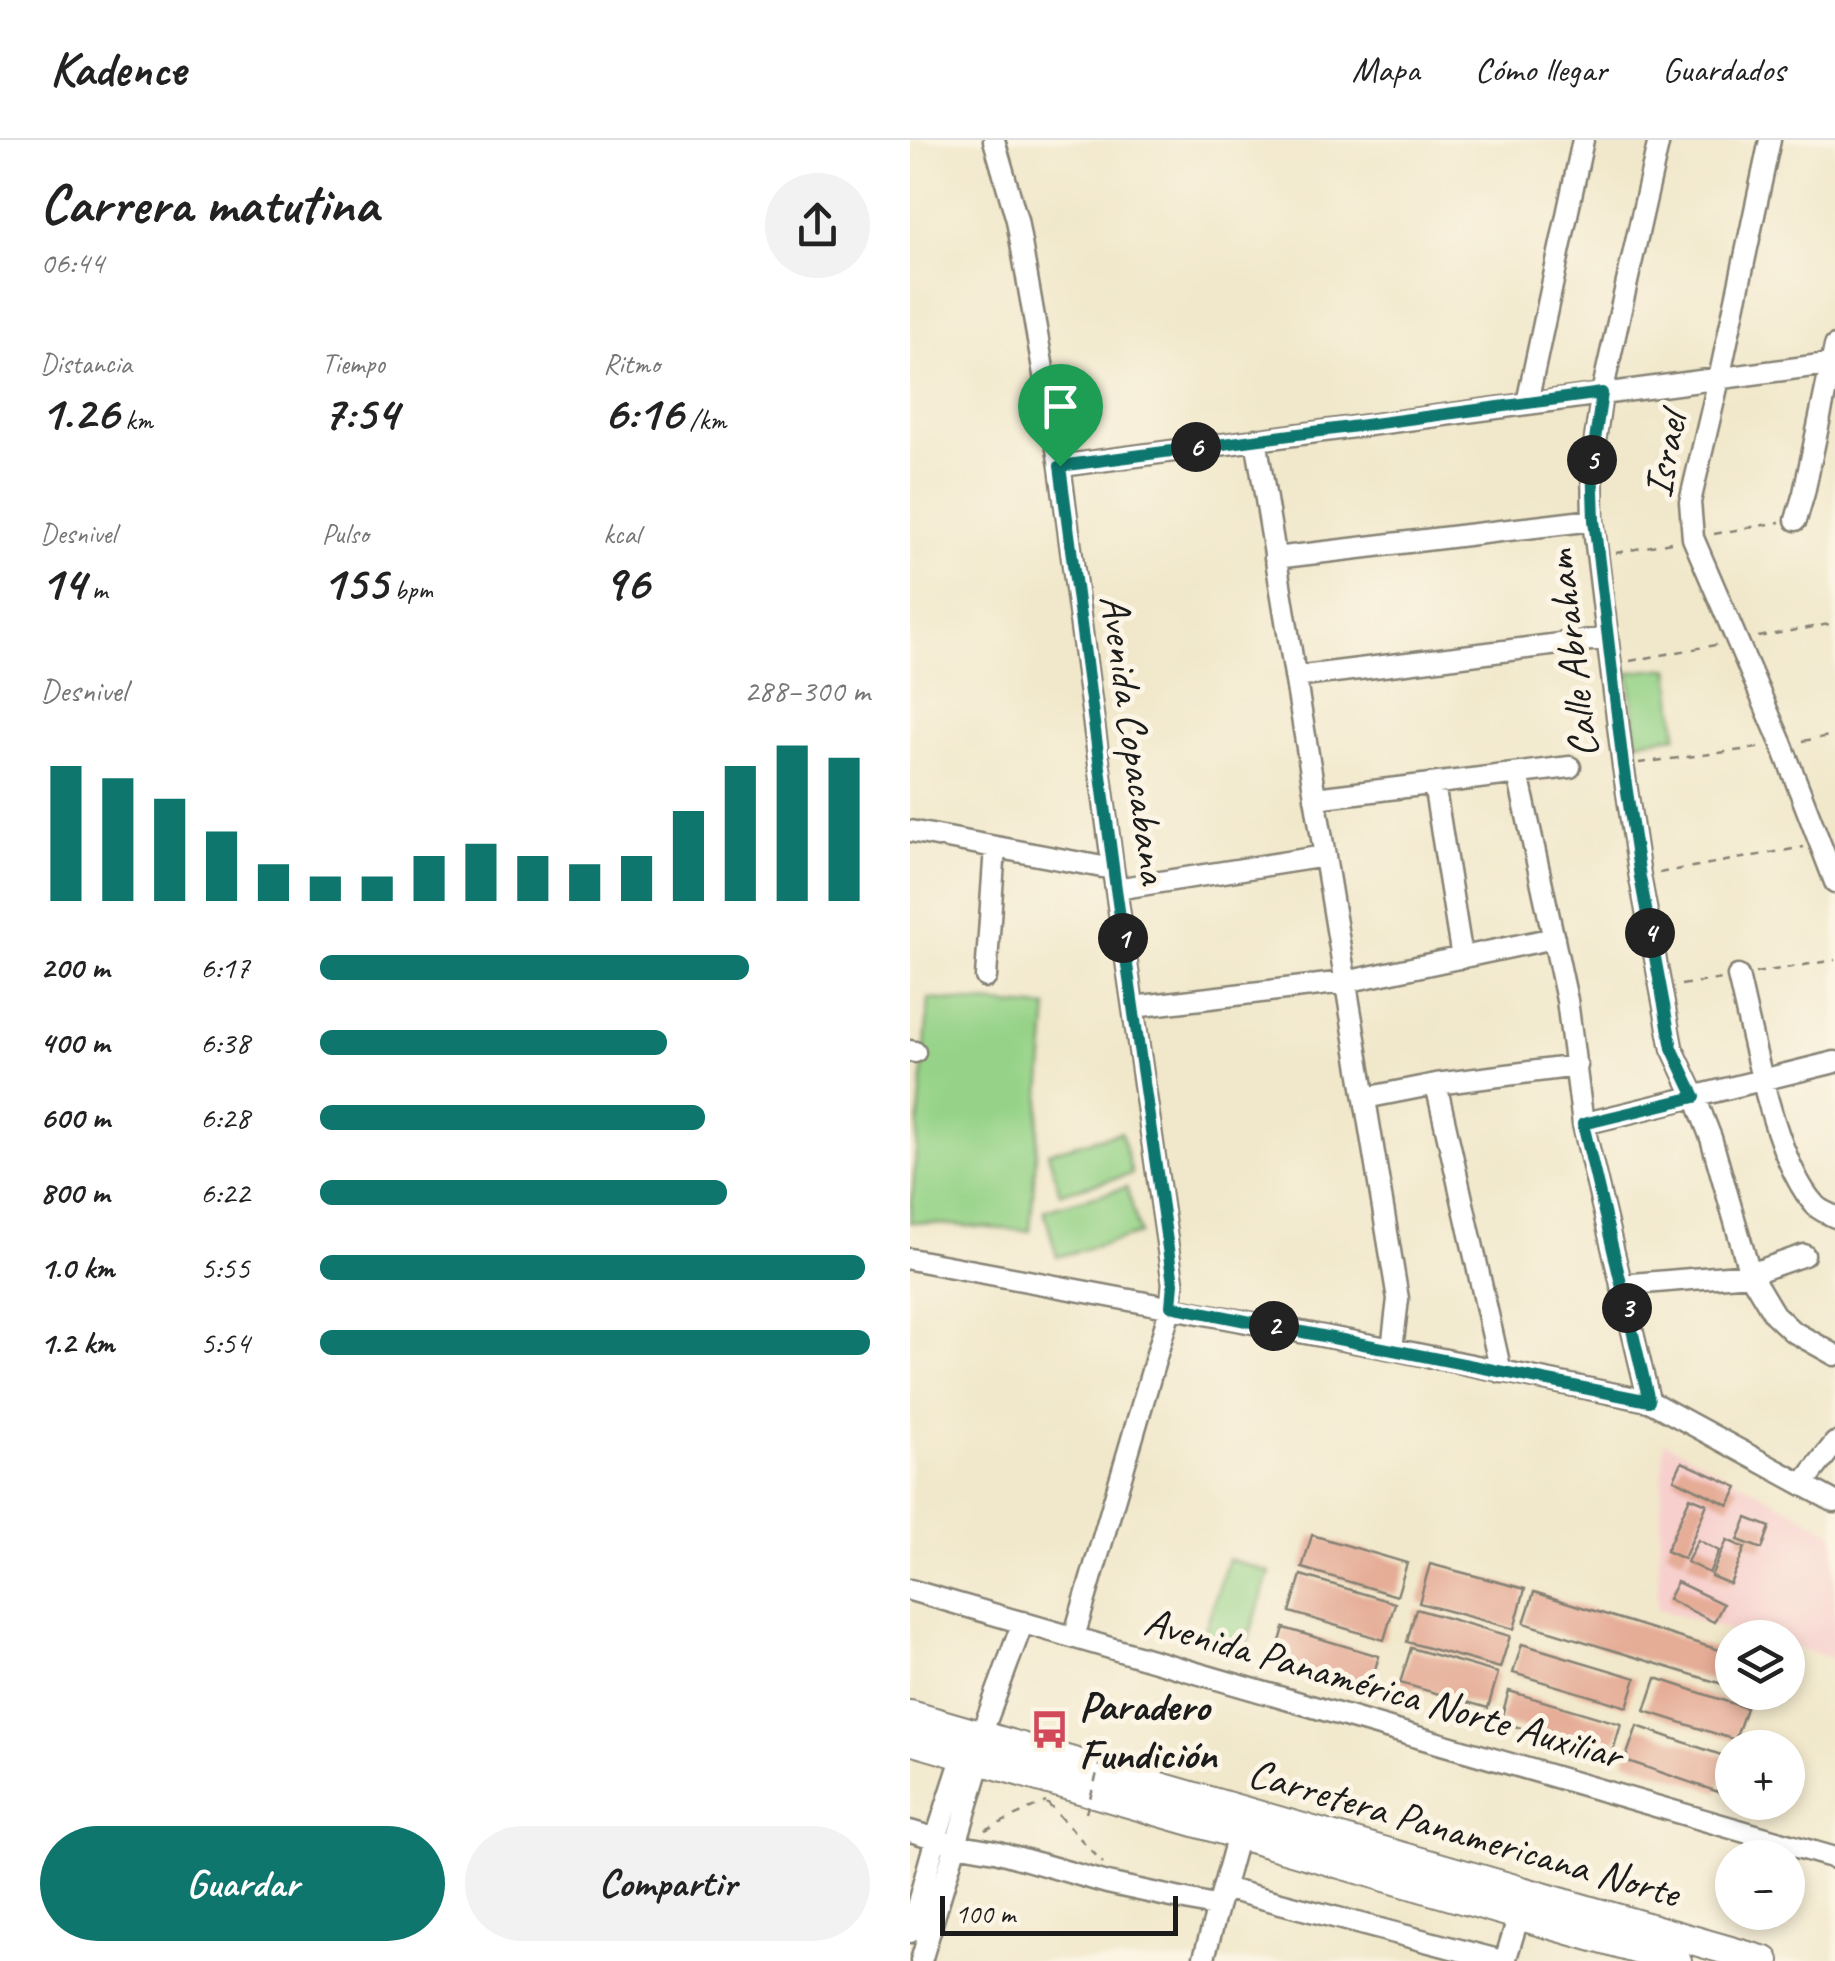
<!DOCTYPE html>
<html lang="es">
<head>
<meta charset="utf-8">
<style>
  :root { --surface:#fff; --page:#f2f2f2; --text:#222; --muted:#767676; --line:#e0e0e0; --accent:#0f766e }
  body { margin:0; font-family:Caveat,sans-serif; background:var(--page); color:var(--text); height:100vh; display:flex; flex-direction:column; font-size:38px; white-space:nowrap }
  * { box-sizing:border-box; margin:0 }
  p { font-size:32px; color:var(--muted) }
  .icon { flex:none; width:55px; height:55px; fill:none; stroke:currentColor; stroke-width:2; stroke-linecap:round; stroke-linejoin:round }
  .map { position:relative; flex:1; overflow:hidden }
  .details { display:flex; flex-direction:column; background:var(--surface); width:910px }
  .details>* { flex:none }
  .fabs { position:absolute; left:805px; top:1480px; display:grid; gap:20px }
  .fabs a { display:grid; place-items:center; width:90px; height:90px; border-radius:50%; background:var(--surface); box-shadow:0 5px 15px #0003; font-size:50px }
  .scale { position:absolute; left:30px; bottom:25px; width:238px; box-sizing:border-box; padding-left:10px; border:5px solid #1c1c1c; border-top:0; font-size:28px; line-height:35px; white-space:nowrap; color:#1c1c1c; -webkit-text-stroke:8px #fcf5e5; paint-order:stroke }
  .pin { position:absolute; display:grid; place-items:center; width:85px; height:85px; color:#fff; margin:-102px -42px; border-radius:50% 50% 50% 0; rotate:-45deg; box-shadow:0 0 10px #0007 }
  .pin .icon { rotate:45deg }
  .km { position:absolute; width:50px; height:50px; margin:-25px; border-radius:50%; background:#222; color:#fff; font-size:28px; line-height:50px; text-align:center }
  .round { display:grid; place-items:center; flex:none; width:105px; height:105px; border-radius:52px; background:var(--page) }
  .summary { display:flex; align-items:center; justify-content:space-between; height:170px; padding:0 40px }
  h1 { font-size:55px; font-weight:600; line-height:75px }
  .stats { display:grid; grid-template-columns:repeat(3,1fr); gap:15px; height:170px; padding:10px 40px }
  .stats div { display:grid; align-content:center }
  .stats b { font-size:50px; font-weight:600 }
  .stats small { font-size:28px; font-weight:400 }
  .stats p { font-size:28px }
  .chart { height:280px; padding:20px 40px }
  .chart p { display:flex; justify-content:space-between }
  .chart svg { width:100%; height:180px; margin-top:10px; stroke:var(--accent); stroke-width:6 }
  .action { display:flex; gap:20px; margin-top:auto; padding:20px 40px }
  .action a { flex:1; height:115px; border-radius:60px; background:var(--accent); color:#fff; font-size:40px; font-weight:600; line-height:115px; text-align:center }
  .action a+a { background:var(--page); color:var(--text) }
  ul { padding:0 40px; list-style:none; font-size:32px }
  li { display:grid; grid-template-columns:160px 120px 1fr; align-items:center; height:75px }
  li i { height:25px; border-radius:12px; background:var(--accent) }
  header { display:flex; align-items:center; gap:60px; box-sizing:border-box; height:140px; padding:0 50px; background:var(--surface); border-bottom:2px solid var(--line) }
  header strong { font-size:48px }
  nav { display:flex; gap:55px; margin-inline-start:auto; font-size:35px }
  main { display:flex; flex:1; min-height:0 }
  .map>svg:first-child { display:block }
  .built { fill:#f7d0ce }
  .green { fill:#96d388; stroke:#597852; stroke-width:2.5 }
  .building { fill:#e5ac96 }
  .lines { fill:none; stroke-linecap:round; stroke-linejoin:round }
  .minor-casing { stroke:#868274; stroke-width:25 }
  .highway-casing { stroke:#868274; stroke-width:32 }
  .path { stroke:#868274; stroke-width:2.5; stroke-dasharray:8 8; stroke-linecap:butt }
  .minor { stroke:#fff; stroke-width:20 }
  .highway { stroke:#fff; stroke-width:28 }
  .path-bridge { stroke:#868274; stroke-width:2.5; stroke-dasharray:8 8; stroke-linecap:butt }
  .route-casing { stroke:#fff; stroke-width:20 }
  .route { stroke:#0f766e; stroke-width:12 }
  .labels { text-anchor:middle; dominant-baseline:central; stroke-width:10; stroke-linejoin:round; paint-order:stroke }
  .street-label { font-size:42px; fill:#1c1c1c; stroke:#fcf5e5 }
  .poi-label { font-size:42px; font-weight:bold; fill:#1c1c1c; stroke:#fcf5e5; text-anchor:start }
</style>
</head>
<body>
<header>
<strong>Kadence</strong>
<nav><a>Mapa</a><a>Cómo llegar</a><a>Guardados</a></nav>
</header>
<main>
<section class="details">
<div class="summary"><div><h1>Carrera matutina</h1><p>06:44</p></div><a class="round"><svg class="icon" aria-label="share" viewBox="0 0 24 24"><path d="M12 15V3M7 8l5-5 5 5M5 13v7h14v-7"/></svg></a></div>
<div class="stats">
<div><p>Distancia</p><b>1.26<small> km</small></b></div>
<div><p>Tiempo</p><b>7:54</b></div>
<div><p>Ritmo</p><b>6:16<small> /km</small></b></div>
</div>
<div class="stats">
<div><p>Desnivel</p><b>14<small> m</small></b></div>
<div><p>Pulso</p><b>155<small> bpm</small></b></div>
<div><p>kcal</p><b>96</b></div>
</div>
<div class="chart"><p><span>Desnivel</span>288–300 m</p>
<svg viewBox="0 0 160 44" preserveAspectRatio="none"><path d="M5 44V11M15 44V14M25 44V19M35 44V27M45 44V35M55 44V38M65 44V38M75 44V33M85 44V30M95 44V33M105 44V35M115 44V33M125 44V22M135 44V11M145 44V6M155 44V9"/></svg>
</div>
<ul>
<li><b>200 m</b>6:17<i style="width:78%"></i></li>
<li><b>400 m</b>6:38<i style="width:63%"></i></li>
<li><b>600 m</b>6:28<i style="width:70%"></i></li>
<li><b>800 m</b>6:22<i style="width:74%"></i></li>
<li><b>1.0 km</b>5:55<i style="width:99%"></i></li>
<li><b>1.2 km</b>5:54<i style="width:100%"></i></li>
</ul>
<div class="action"><a>Guardar</a><a>Compartir</a></div>
</section>
<div class="map">
<svg width="925" height="1821" viewBox="0 0 925 1821">
  <rect width="100%" height="100%" fill="#fcf5e5"/>
  <filter id="ink" filterUnits="userSpaceOnUse"><feTurbulence type="fractalNoise" baseFrequency=".01" numOctaves="2"/><feDisplacementMap in="SourceGraphic" scale="20" xChannelSelector="R" yChannelSelector="G"/><feConvolveMatrix kernelMatrix="1 2 1 2 8 2 1 2 1" color-interpolation-filters="sRGB"/></filter>
  <filter id="wash" filterUnits="userSpaceOnUse"><feTurbulence type="fractalNoise" baseFrequency=".0048" numOctaves="4" result="noise"/><feDisplacementMap in="SourceGraphic" scale="40" xChannelSelector="R" yChannelSelector="G"/><feGaussianBlur stdDeviation="2.25" result="paint"/><feColorMatrix in="noise" values="0 0 0 0 0 0 0 0 0 0 0 0 0 0 0 0 0 1.4 0 .05"/><feComposite in="paint" operator="in"/></filter>
  <g filter="url(#wash)">
    <rect width="100%" height="100%" fill="#f1e8cb"/>
    <path class="built" d="M754,1301L925,1393V1519L878,1506V1498L842,1497L747,1469Z"/>
    <path class="green" d="M760,528L767,596L726,601L719,532Z
      M19,859L138,868L120,1091L0,1082Z
      M211,992L222,1034L150,1053L138,1012Z
      M217,1047L230,1094L147,1117L134,1070Z
      M318,1419L360,1432L333,1515L291,1502Z"/>
    <g id="blocks">
      <path class="building" d="M772,1322L828,1347L819,1365L764,1339Z
        M780,1357L797,1364L774,1419L756,1411Z
        M837,1378L860,1387L852,1409L828,1400Z
        M402,1395L497,1423L487,1456L392,1428Z
        M788,1400L809,1411L799,1433L777,1422Z
        M817,1400L835,1408L820,1444L801,1436Z
        M520,1424L615,1449L604,1489L509,1463Z
        M391,1435L485,1463L474,1500L380,1472Z
        M767,1442L813,1464L804,1482L758,1459Z
        M624,1452L822,1514V1547L614,1483Z
        M506,1469L600,1496L590,1528L497,1502Z
        M374,1488L469,1516L459,1549L364,1522Z
        M612,1504L726,1538L717,1567L603,1533Z
        M501,1508L588,1533L578,1568L490,1543Z
        M746,1538L836,1568L825,1600L735,1571Z
        M599,1551L711,1584L702,1614L590,1582Z
        M727,1586L820,1618L808,1652L715,1620Z"/>
    </g>
  </g>
  <g filter="url(#ink)">
    <use href="#blocks" fill-opacity="0" stroke="#868274" stroke-width="2.5"/>
    <g class="lines">
      <defs>
        <path id="minor" d="M84,0L107,80L150,326L203,729L263,1143L261,1166L164,1497
          M749,0L692,253L682,321L683,380L713,625L730,737L762,908L785,957L801,998L840,1134L864,1174L882,1191L925,1215
          M860,0L809,239L780,362L783,398L872,605L925,742
          M617,263L673,0
          M346,299L488,1159L482,1209
          M150,326L925,223
          M886,380L894,353L925,206
          M365,418L683,380
          M385,537L697,498
          M608,634L657,860L673,984L739,1261
          M524,644L552,818
          M405,658L660,627
          M0,691L203,729
          M206,749L415,716
          M828,836C843,897 864,1020 905,1065C910,1071 918,1073 925,1077
          M76,837L85,707
          M223,867L435,842L644,798
          M0,911L5,912
          M526,944L591,1232
          M455,958L526,944L667,926
          M673,984L925,922
          M0,1119L482,1209L739,1261L925,1362
          M711,1145L840,1134L894,1115
          M893,1344L925,1303
          M0,1450L925,1718
          M0,1691L45,1704L85,1711L197,1743L308,1767
          M313,1748L592,1821
          M0,1792L26,1698L53,1615L60,1608
          M11,1821L71,1620V1595L113,1482
          M293,1821L328,1695
          M595,1821L609,1775"/>
        <path id="highway" d="M0,1575L855,1821
          M0,1600L767,1821"/>
      </defs>
      <use href="#minor" class="minor-casing"/>
      <use href="#highway" class="highway-casing"/>
      <path class="path" d="M804,394L870,382
        M706,413L766,401
        M848,497L925,483
        M720,521L810,504
        M893,601L925,595
        M729,623L855,607
        M749,733L894,707
        M845,833L925,820
        M771,845L812,839
        M137,1663L193,1723
        M75,1690L136,1662"/>
      <use href="#minor" class="minor"/>
      <use href="#highway" class="highway"/>
      <path class="path-bridge" d="M176,1673L194,1608"/>
    </g>
  </g>
  <g class="lines" filter="url(#ink)">
    <defs>
      <path id="route" d="M692,253L682,320L684,380L713,625L730,737L762,908L785,957L673,984L739,1261L261,1166L263,1143L206,749L150,326Z"/>
    </defs>
    <use href="#route" class="route-casing"/>
    <use href="#route" class="route"/>
  </g>
  <defs>
    <symbol id="bus-bare" viewBox="-9 -9 18 18"><path d="M-5-6H5V4H4V6H2V4H-2V6H-4V4H-5ZM-3.5-4V0h7V-4ZM-3.5 1.2v1.5H-2V1.2ZM2 1.2v1.5H3.5V1.2Z" fill="#d1495b" stroke="#fcf5e5" stroke-width="2.5" paint-order="stroke"/></symbol>
  </defs>
  <g fill-rule="evenodd">
    <use href="#bus-bare" x="112" y="1562" width="55" height="55"/>
  </g>
  <g class="labels">
    <g class="street-label">
      <text transform="translate(755 315) rotate(-79)">Israel</text>
      <text transform="translate(662 514) rotate(-97)">Calle Abraham</text>
      <text transform="translate(224 599) rotate(82)">Avenida Copacabana</text>
      <text transform="translate(473 1548) rotate(16)">Avenida Panamérica Norte Auxiliar</text>
      <text transform="translate(554 1693) rotate(16)">Carretera Panamericana Norte</text>
    </g>
    <g class="poi-label">
      <text x="169" y="1566">Paradero<tspan x="169" dy="48">Fundición</tspan></text>
    </g>
  </g>
</svg>
<div class="fabs">
<a><svg class="icon" aria-label="layers" viewBox="0 0 24 24"><path d="M12 4l9 5-9 5-9-5zM3 14l9 5 9-5"/></svg></a>
<a>+</a>
<a>−</a>
</div>
<div class="scale">100 m</div>
<div class="pin" style="left:150px;top:326px;background:#1e9e55"><svg class="icon" aria-label="arrive" viewBox="0 0 24 24"><path d="M6 21V4h12l-3 4 3 4H6"/></svg></div>
<b class="km" style="left:213px;top:798px">1</b>
<b class="km" style="left:364px;top:1186px">2</b>
<b class="km" style="left:717px;top:1168px">3</b>
<b class="km" style="left:740px;top:793px">4</b>
<b class="km" style="left:682px;top:320px">5</b>
<b class="km" style="left:286px;top:307px">6</b>
</div>
</main>
</body>
</html>
